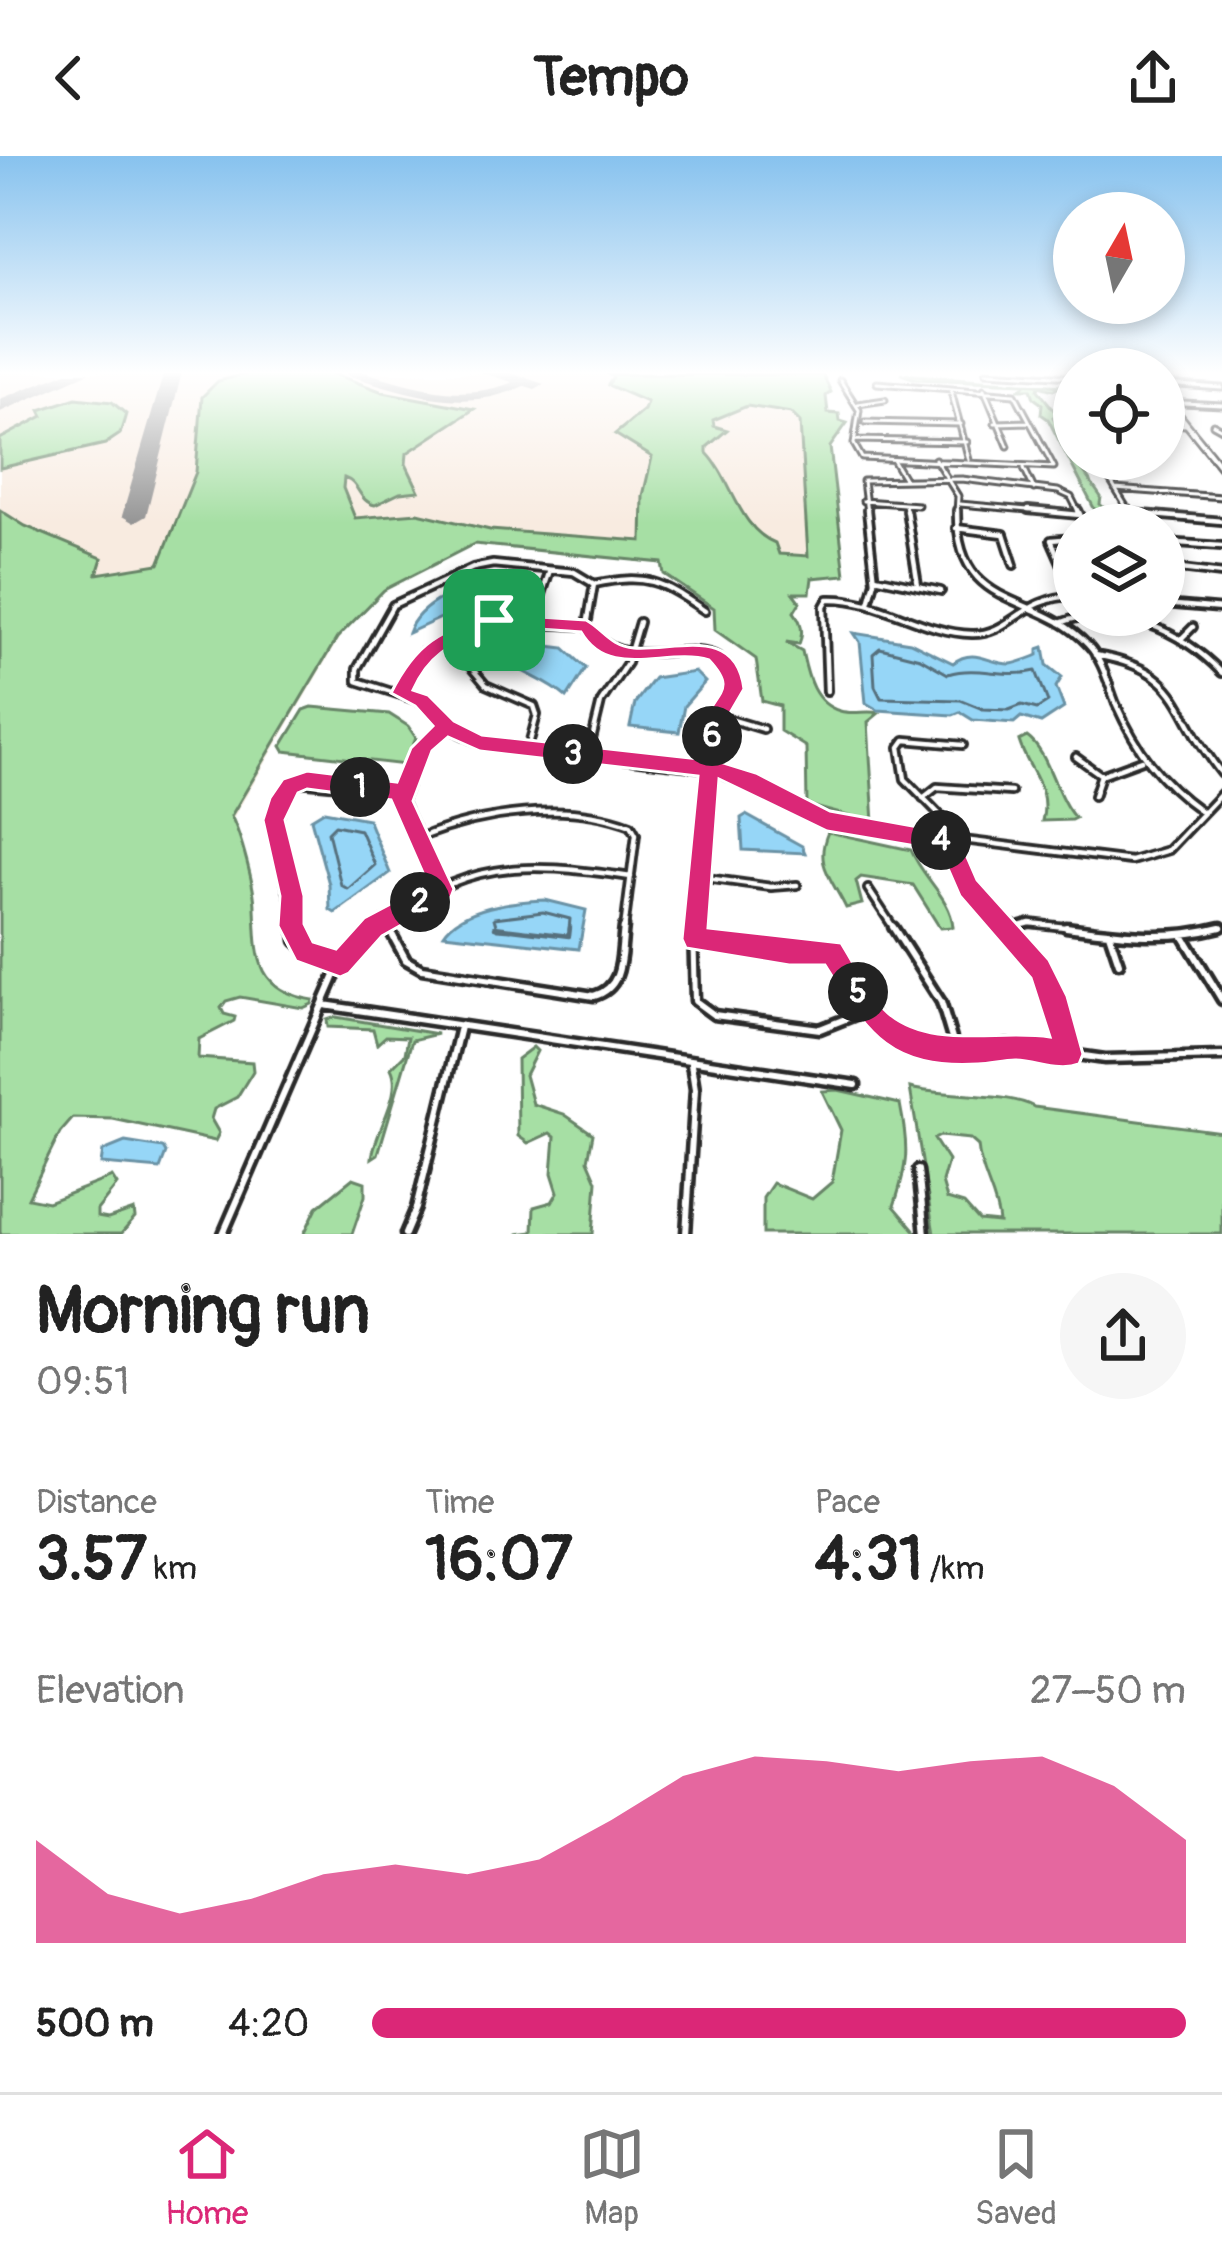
<!DOCTYPE html>
<html lang="en">
<head>
<meta charset="utf-8">
<style>
  :root { --surface:#fff; --page:#f6f6f6; --text:#222; --muted:#767676; --line:#e0e0e0; --accent:#db2777 }
  body { margin:0; font-family:Pangolin,sans-serif; background:var(--page); color:var(--text); height:100vh; display:flex; flex-direction:column; font-size:45px; white-space:nowrap }
  * { box-sizing:border-box; margin:0 }
  p { font-size:39px; color:var(--muted) }
  .icon { flex:none; width:66px; height:66px; fill:none; stroke:currentColor; stroke-width:2; stroke-linecap:round; stroke-linejoin:round }
  .map { position:relative; height:1078px; overflow:hidden }
  .drawer { display:flex; flex-direction:column; background:var(--surface); flex:1 }
  .drawer>* { flex:none }
  .needle { width:78px; rotate:9deg }
  .fabs { position:absolute; left:1053px; top:36px; display:grid; gap:24px }
  .fabs a { display:grid; place-items:center; width:132px; height:132px; border-radius:50%; background:var(--surface); box-shadow:0 6px 18px #0003; font-size:60px }
  .pin { position:absolute; display:grid; place-items:center; width:102px; height:102px; color:#fff; margin:-51px; border-radius:24px; box-shadow:0 6px 18px #0006 }
  .km { position:absolute; width:60px; height:60px; margin:-30px; border-radius:50%; background:#222; color:#fff; font-size:33px; line-height:60px; text-align:center }
  .round { display:grid; place-items:center; flex:none; width:126px; height:126px; border-radius:63px; background:var(--page) }
  .headline { display:flex; align-items:center; justify-content:space-between; height:204px; padding:0 36px }
  h1 { font-size:66px; font-weight:800; line-height:90px }
  .stats { display:grid; grid-template-columns:repeat(3,1fr); gap:18px; height:204px; padding:12px 36px }
  .stats div { display:grid; align-content:center }
  .stats b { font-size:60px; font-weight:800 }
  .stats small { font-size:33px; font-weight:400 }
  .stats p { font-size:33px }
  .chart { height:336px; padding:24px 36px }
  .chart p { display:flex; justify-content:space-between }
  .chart svg { width:100%; height:216px; margin-top:12px; fill:var(--accent); opacity:.7 }
  ul { padding:0 36px; list-style:none; font-size:39px }
  li { display:grid; grid-template-columns:192px 144px 1fr; align-items:center; height:90px }
  li i { height:30px; border-radius:15px; background:var(--accent) }
  header { display:flex; justify-content:space-between; align-items:center; height:156px; padding:0 36px; background:var(--surface); font-size:54px; font-weight:800 }
  .dock { display:flex; justify-content:space-around; align-items:center; height:168px; border-top:3px solid var(--line); background:var(--surface); font-size:33px; color:var(--muted) }
  .dock a { display:grid; justify-items:center; gap:6px }
  .dock .selected { color:var(--accent) }
  .map>svg:first-child { display:block }
  .built { fill:#f8ebe0 }
  .green { fill:#a6dfa4; stroke:#688568; stroke-width:3; fill-rule:evenodd }
  .water { fill:#96d6f7; stroke:#6b92a5; stroke-width:3 }
  .lines { fill:none; stroke-linecap:round; stroke-linejoin:round }
  .shore-far1 { stroke:#566f7d; stroke-width:3 }
  .shore { stroke:#566f7d; stroke-width:4.5 }
  .taxiway { stroke:#959595; stroke-width:8 }
  .runway { fill:#959595; fill-rule:evenodd }
  .minor-far2-casing { stroke:#2b2b2b; stroke-width:9 }
  .minor-far1-casing { stroke:#2b2b2b; stroke-width:12 }
  .minor-casing { stroke:#2b2b2b; stroke-width:15 }
  .secondary-casing { stroke:#2b2b2b; stroke-width:10 }
  .minor-far2 { stroke:#fff; stroke-width:3 }
  .minor-far1 { stroke:#fff; stroke-width:4.5 }
  .minor { stroke:#fff; stroke-width:6 }
  .secondary { stroke:#fff; stroke-width:4.5 }
  .route { fill:#db2777; stroke:#fff; stroke-width:3; fill-rule:evenodd }
</style>
</head>
<body>
<header><svg class="icon" aria-label="back" viewBox="0 0 24 24"><path d="M15 5l-7 7 7 7"/></svg>Tempo<svg class="icon" aria-label="share" viewBox="0 0 24 24"><path d="M12 15V3M7 8l5-5 5 5M5 13v7h14v-7"/></svg></header>
<div class="map">
<svg width="1222" height="1078" viewBox="0 0 1222 1078">
  <rect width="100%" height="100%" fill="#fff"/>
  <filter id="ink" filterUnits="userSpaceOnUse"><feTurbulence type="fractalNoise" baseFrequency=".00833" numOctaves="2"/><feDisplacementMap in="SourceGraphic" scale="24" xChannelSelector="R" yChannelSelector="G"/><feConvolveMatrix kernelMatrix="1 2 1 2 8 2 1 2 1" color-interpolation-filters="sRGB"/></filter>
  <g filter="url(#ink)">
    <path class="built" d="M0,216L819,218L844,416L472,387L364,440L148,806L0,782Z"/>
    <path class="green" d="M253,216H329L383,236L474,253L407,297L406,308L419,335L400,337L375,349C358,345 360,327 344,322L343,332L355,362L418,357L490,374L642,385L643,340L652,301L615,278L644,254L647,246L608,229L613,221L608,218L823,219L831,236L826,240L828,257L839,258L840,265L847,267L830,291L845,419L812,422L810,437H793L800,446L794,456C802,466 804,476 799,488L786,486L802,495C807,518 812,547 840,555C853,559 867,554 879,557L868,566L874,667L807,649L806,591L780,575V550L762,545L756,503L715,474L714,452L664,418L662,407L474,388L384,434L337,482L231,660C241,679 255,731 255,752C257,801 255,834 313,844L312,848L303,852L240,841L226,845L221,852L224,858L235,861L234,865L199,883L198,902L252,906L253,915L237,941L214,953L211,963L219,977L215,985L113,963L73,962L60,977L28,1042L48,1046L112,1021L117,1029L97,1054V1061L108,1063L134,1054L135,1062L121,1078H0V354L25,370L102,402L97,418L159,408L196,316L202,241L218,225ZM747,250L791,257L800,266L808,400L779,398L775,387C738,372 732,323 707,297V291L727,274L714,270L713,264Z
      M901,218L1062,230L1053,234L1039,230L1038,234L1057,258L1053,261L1074,294L1071,298L1101,341L1100,348L1119,369H1104L1099,362L1048,263L1041,258L1042,248L1034,242L1031,233H1020L1027,227L916,223Z
      M76,242L112,246L126,258L120,278L105,288L0,312V283L43,260L40,254Z
      M312,551L389,558L408,570L416,582L405,609L285,595L282,590L304,554Z
      M1027,581C1049,596 1055,640 1075,662L1071,664L1042,665C1051,631 1028,615 1019,585Z
      M828,676L911,694C923,723 951,742 953,771L940,772L913,729L861,721L856,725L862,748L846,752C831,721 814,708 828,676Z
      M336,861L437,878L412,884L378,998L372,1002C375,974 404,937 391,912L405,898L408,881L386,880L377,888L373,873L328,871L327,864Z
      M533,891L537,895L525,919L533,948L564,958L593,978L588,1004L597,1025L593,1078H517L533,1076L534,1051L552,1046L558,1036L552,1017L555,981L550,977L528,987L518,980L517,903Z
      M910,932C944,941 1009,936 1034,951L1222,976V1078H934ZM940,980L970,983L978,990C980,1018 997,1039 999,1067L979,1065L964,1048L947,1043L942,1026L948,1005L934,983Z
      M838,934L900,948C909,993 908,1008 894,1050L918,1078H763V1042L773,1027L812,1043L832,1026L841,974L822,935Z
      M353,1022L365,1026V1040L352,1078H304L317,1051Z"/>
    <path class="water" d="M493,426L515,430L512,442L476,446L408,477C418,447 463,429 493,426Z
      M854,477L910,486L953,507C975,490 990,509 1011,508C1014,508 1032,502 1038,499V493L1044,491L1047,509L1062,521L1056,531L1064,552L1041,567L1021,561L1014,567L973,564L960,556L953,559L878,554L866,547L860,486Z
      M501,484L564,492L586,512L567,542C542,519 510,517 489,488Z
      M695,516L705,526L684,550L679,576L630,571L635,547L654,522Z
      M324,655L368,663L390,717L335,757L330,754L329,728L311,663Z
      M746,659L802,690L805,697L743,694L741,662Z
      M545,744L586,754L579,793L444,778C462,751 513,745 545,744Z
      M125,986L163,992L166,997L160,1013L101,1008L103,995Z"/>
    <g class="lines">
      <path class="shore-far1" d="M880,492L920,502L948,518C979,509 1004,523 1036,515L1048,546L1037,553L1022,549L1009,554L983,553L961,544L881,542L875,530L873,498Z
        M335,669L360,674L375,709L348,733L341,729L328,676Z
        M511,774L497,773L494,762L543,756L570,763L569,774"/>
      <path class="shore" d="M495,771L569,780L570,771"/>
      <path class="taxiway" d="M350,216C410,233 466,255 525,225"/>
      <path class="runway" d="M67,216H90L0,256V243Z
        M164,216H182L146,360L134,367L122,360Z
        M479,216H508L544,228L535,233Z"/>
      <defs>
        <path id="minor-far2" d="M986,216L1074,221
          M840,224L859,254L854,288L862,302L1054,311L1015,238L877,227
          M1164,228L1222,232
          M984,233L1008,290
          M951,235L969,304
          M1074,240L1061,242L1074,264
          M1164,246L1222,249
          M858,248L885,244
          M865,266L961,268
          M995,267L1030,266
          M1164,268L1187,269
          M1213,268L1222,273
          M855,284L967,286
          M935,303L958,340L957,357
          M1097,303L1130,357
          M893,304L905,324
          M1024,312L1034,333
          M1115,333L1222,341
          M863,345L918,349
          M960,348L1061,357
          M905,349L907,357
          M867,357L863,325L962,323L1058,335L1071,341L1079,357"/>
        <path id="minor-far1" d="M867,354L875,425L869,447
          M906,354L918,429
          M957,354C956,459 1036,433 1088,489C1103,505 1108,528 1116,548C1136,593 1160,626 1201,655
          M1028,354L1080,359
          M1078,354L1085,369
          M1128,354L1137,369
          M1130,357L1222,365
          M956,372L1004,378L1014,409
          M1074,382L1051,384L1074,436
          M1164,386L1222,390
          M493,408L574,416L594,428L587,470C631,531 715,460 734,524L714,568L710,613L480,587L459,577L423,546L357,525V513L393,449L473,412Z
          M1164,411L1222,418
          M875,421L941,435
          M594,428C649,417 660,425 705,455
          M1164,448L1222,453
          M533,466L550,414
          M1060,467C1117,445 1182,475 1222,517
          M1182,482L1193,471
          M448,484L486,529L534,550L537,559L528,592
          M1095,499C1188,515 1171,555 1222,618
          M827,535L824,450L828,443C880,441 921,477 972,478C1010,479 1022,441 1074,440
          M402,536L422,497L485,466L587,470
          M716,559L763,573
          M963,589L905,584L900,591L905,623L944,663L952,700L964,725L1009,774
          M588,600L601,546L627,507L639,466
          M1076,601L1101,619
          M710,613L843,669L1131,705L1168,694L1222,637
          M1094,640L1101,619L1142,604
          M923,642L937,631L1011,636
          M418,682C482,657 565,644 631,669L636,678L624,774
          M699,721L771,731L797,729
          M442,733L402,645L419,598L446,571
          M868,733L895,774
          M384,765L389,774
          M1009,773L1030,767L1091,774
          M295,774C291,727 256,662 298,626L403,636
          M373,774C468,703 518,705 631,721
          M693,774L710,613
          M1209,774L1222,771"/>
        <path id="minor" d="M295,771L296,785L318,803L340,808
          M388,771L406,804L422,813L594,840C625,831 620,799 624,771
          M693,771L695,845L714,859L820,873L868,854
          M893,771L941,846L955,893
          M1006,771L1048,829L1069,898
          M1066,771C1120,778 1168,785 1221,771
          M1009,773L1015,771
          M1109,777L1119,807
          M1184,781L1222,844
          M695,783L789,796H832L876,865L910,887L974,895L1007,889L1105,903L1222,900
          M324,849L856,929
          M918,1014L925,1078
          M223,1078L340,808L377,771
          M405,1078L416,1052L460,871
          M686,1078L695,933L691,908"/>
        <path id="secondary" d="M1164,240L1222,312"/>
      </defs>
      <use href="#minor-far2" class="minor-far2-casing"/>
      <use href="#minor-far1" class="minor-far1-casing"/>
      <use href="#minor" class="minor-casing"/>
      <use href="#secondary" class="secondary-casing"/>
      <use href="#minor-far2" class="minor-far2"/>
      <use href="#minor-far1" class="minor-far1"/>
      <use href="#minor" class="minor"/>
      <use href="#secondary" class="secondary"/>
    </g>
  </g>
  <linearGradient id="sky" x2="0" y2="1"><stop stop-color="#87c2ee"/><stop offset="0.59" stop-color="#fff"/><stop offset="1" stop-color="#fff" stop-opacity="0"/></linearGradient>
  <rect width="1222" height="367" fill="url(#sky)"/>
  <path class="route" d="M494,458L586,464C603,473 610,490 634,492C676,495 736,469 744,533L723,569L720,606L756,617L830,655L957,678L977,724L1049,804L1067,840L1083,898L1079,908C1058,916 1036,904 1015,904C1003,904 990,908 978,908C888,913 868,877 825,809H789L686,792L682,783L698,620L480,595L448,581L432,595L413,645L454,733L451,741L382,780L349,817L340,821L296,805L278,770L280,740L263,664L270,642L283,623L307,615L397,626L411,592L433,570L415,550L391,537C417,485 439,476 494,458ZM496,470L581,476C609,525 667,491 709,504C736,533 718,535 705,563C700,575 701,590 700,603L482,579L454,565L428,539L413,534C432,492 456,488 496,470ZM719,623L827,675L940,694L960,740L1031,822L1050,881C999,873 931,894 888,857C869,840 855,809 841,787L708,772ZM307,633L391,644L428,728L364,762L336,793L313,786L304,768V740L285,664L298,637Z"/>
</svg>
<div class="fabs">
<a><svg class="needle" viewBox="-14 -14 28 28"><path d="M0-13l5 13h-10z" fill="#e53935"/><path d="M0 13l5-13h-10z" fill="#767676"/></svg></a>
<a><svg class="icon" aria-label="locate" viewBox="0 0 24 24"><circle cx="12" cy="12" r="6"/><path d="M12 2v4M12 18v4M2 12h4M18 12h4"/></svg></a>
<a><svg class="icon" aria-label="layers" viewBox="0 0 24 24"><path d="M12 4l9 5-9 5-9-5zM3 14l9 5 9-5"/></svg></a>
</div>
<div class="pin" style="left:494px;top:464px;background:#1e9e55"><svg class="icon" aria-label="arrive" viewBox="0 0 24 24"><path d="M6 21V4h12l-3 4 3 4H6"/></svg></div>
<b class="km" style="left:360px;top:631px">1</b>
<b class="km" style="left:420px;top:746px">2</b>
<b class="km" style="left:573px;top:598px">3</b>
<b class="km" style="left:941px;top:684px">4</b>
<b class="km" style="left:858px;top:836px">5</b>
<b class="km" style="left:712px;top:580px">6</b>
</div>
<section class="drawer">
<div class="headline"><div><h1>Morning run</h1><p>09:51</p></div><a class="round"><svg class="icon" aria-label="share" viewBox="0 0 24 24"><path d="M12 15V3M7 8l5-5 5 5M5 13v7h14v-7"/></svg></a></div>
<div class="stats">
<div><p>Distance</p><b>3.57<small> km</small></b></div>
<div><p>Time</p><b>16:07</b></div>
<div><p>Pace</p><b>4:31<small> /km</small></b></div>
</div>
<div class="chart"><p><span>Elevation</span>27–50 m</p>
<svg viewBox="0 0 160 44" preserveAspectRatio="none"><path d="M0 44V23L10 34L20 38L30 35L40 30L50 28L60 30L70 27L80 19L90 10L100 6L110 7L120 9L130 7L140 6L150 12L160 23V44z"/></svg>
</div>
<ul>
<li><b>500 m</b>4:20<i style="width:100%"></i></li>
</ul>
</section>
<nav class="dock">
<a class="selected"><svg class="icon" aria-label="home" viewBox="0 0 24 24"><path d="M3 11l9-7 9 7M6 9v11h12V9"/></svg>Home</a>
<a><svg class="icon" aria-label="map" viewBox="0 0 24 24"><path d="M3 6l6-2 6 2 6-2v14l-6 2-6-2-6 2zM9 4v14M15 6v14"/></svg>Map</a>
<a><svg class="icon" aria-label="saved" viewBox="0 0 24 24"><path d="M7 4h10v16l-5-4-5 4z"/></svg>Saved</a>
</nav>
</body>
</html>
